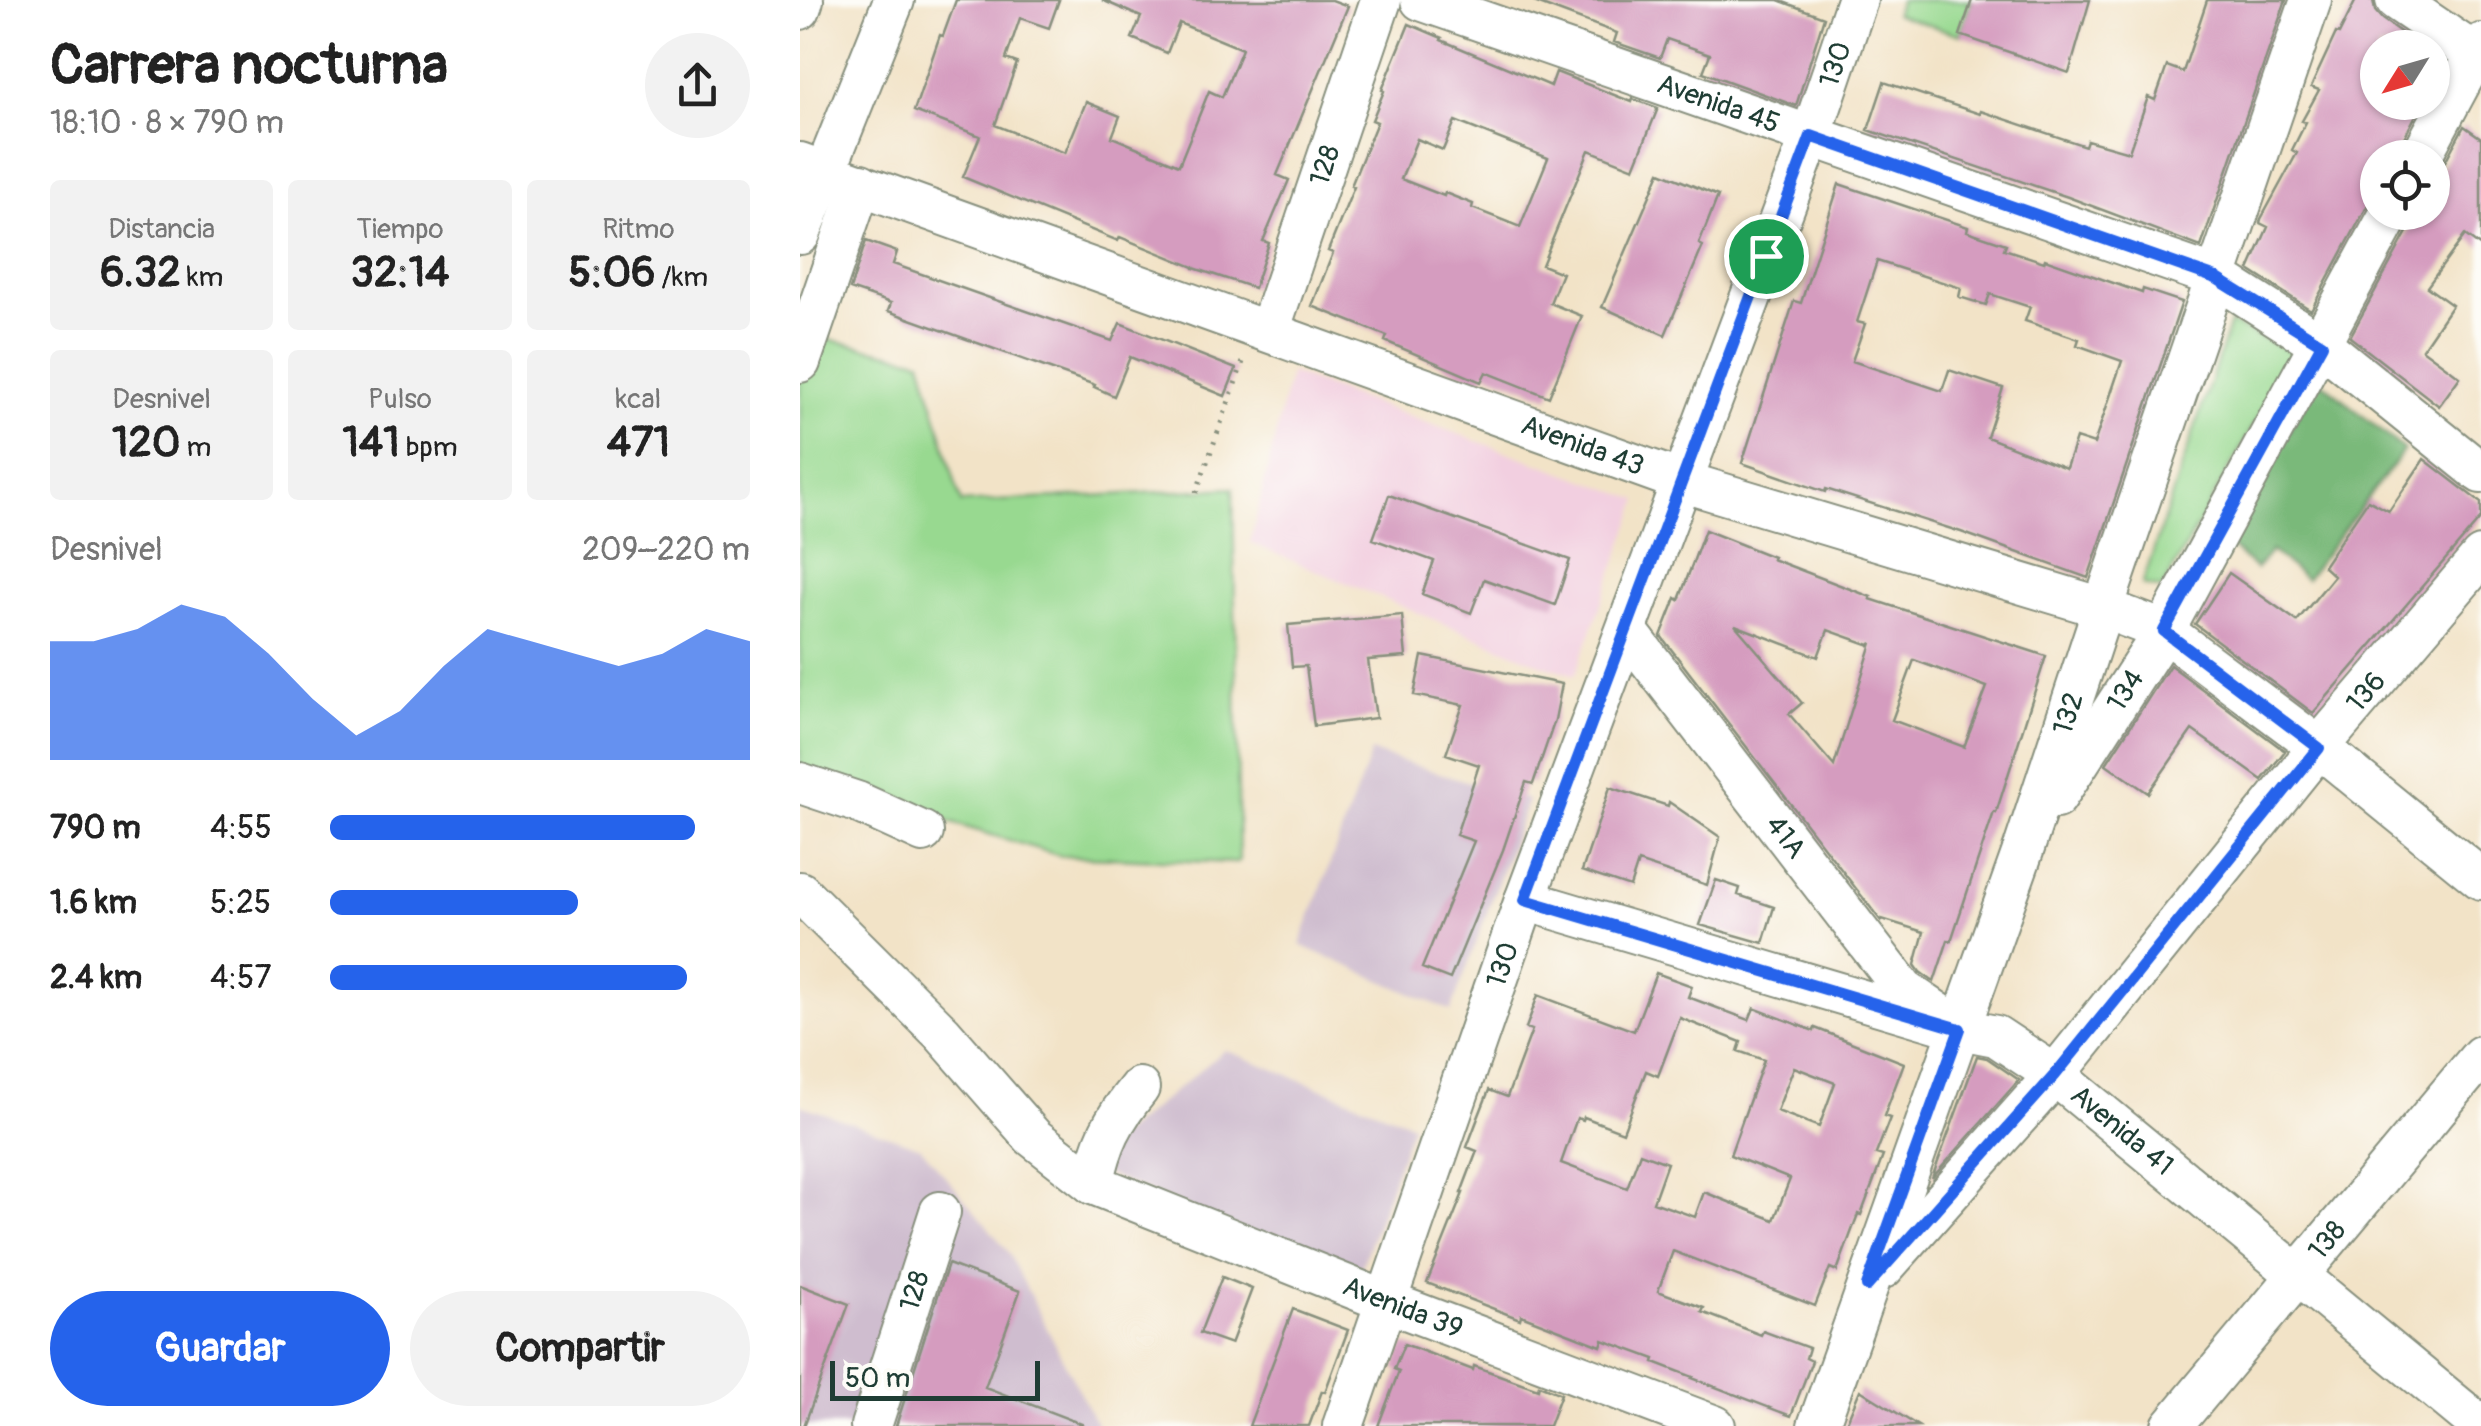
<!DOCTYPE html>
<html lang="es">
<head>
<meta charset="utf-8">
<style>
  :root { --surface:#fff; --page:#f2f2f2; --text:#222; --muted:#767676; --accent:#2563eb }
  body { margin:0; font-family:Pangolin,sans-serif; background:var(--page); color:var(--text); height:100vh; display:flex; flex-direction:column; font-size:38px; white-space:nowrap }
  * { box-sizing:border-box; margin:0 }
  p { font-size:32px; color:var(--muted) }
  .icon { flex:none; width:55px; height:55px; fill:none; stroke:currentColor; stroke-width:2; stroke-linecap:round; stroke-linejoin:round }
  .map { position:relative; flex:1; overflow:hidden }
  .panel { display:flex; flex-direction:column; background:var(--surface); width:800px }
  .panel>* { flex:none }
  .needle { width:65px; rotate:233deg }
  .tools { position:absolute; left:1560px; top:30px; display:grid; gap:20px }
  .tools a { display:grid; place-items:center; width:90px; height:90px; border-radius:50%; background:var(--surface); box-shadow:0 2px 8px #0004; font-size:50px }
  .scale { position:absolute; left:30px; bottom:25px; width:210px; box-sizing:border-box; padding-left:10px; border:5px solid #1f3d34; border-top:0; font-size:28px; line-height:35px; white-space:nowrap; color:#1f3d34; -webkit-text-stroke:8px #fdfcf7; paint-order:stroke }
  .pin { position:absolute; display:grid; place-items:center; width:85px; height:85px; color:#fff; margin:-42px; border:5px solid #fff; border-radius:50%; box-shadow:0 2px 10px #0007 }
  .round { display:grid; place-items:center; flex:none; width:105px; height:105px; border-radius:52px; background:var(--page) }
  .head { display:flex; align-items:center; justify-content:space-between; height:170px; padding:0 50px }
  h1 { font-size:55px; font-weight:800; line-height:75px }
  .figures { display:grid; grid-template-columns:repeat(3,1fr); gap:15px; height:170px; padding:10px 50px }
  .figures div { display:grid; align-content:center; border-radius:10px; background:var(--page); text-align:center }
  .figures b { font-size:42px; font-weight:800 }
  .figures small { font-size:28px; font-weight:400 }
  .figures p { font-size:28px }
  .chart { height:280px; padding:20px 50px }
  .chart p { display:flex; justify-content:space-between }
  .chart svg { width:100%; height:180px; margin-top:10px; fill:var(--accent); opacity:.7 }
  .action { display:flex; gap:20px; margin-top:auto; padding:20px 50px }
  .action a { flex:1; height:115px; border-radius:60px; background:var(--accent); color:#fff; font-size:40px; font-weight:800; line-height:115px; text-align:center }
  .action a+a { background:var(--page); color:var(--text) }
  ul { padding:0 50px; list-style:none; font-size:32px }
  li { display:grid; grid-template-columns:160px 120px 1fr; align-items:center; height:75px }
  li i { height:25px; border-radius:12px; background:var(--accent) }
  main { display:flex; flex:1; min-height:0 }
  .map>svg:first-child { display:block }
  .built { fill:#f2cfe0 }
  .industrial { fill:#cfbdcf }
  .green { fill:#98d990; stroke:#5c8b62; stroke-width:2.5 }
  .forest { fill:#7ab97a; stroke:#4c7b57; stroke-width:2.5 }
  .building { fill:#d59cbf; fill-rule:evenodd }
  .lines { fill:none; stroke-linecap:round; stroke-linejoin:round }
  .minor-casing { stroke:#88907e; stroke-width:44 }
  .path { stroke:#88907e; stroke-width:5; stroke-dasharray:2.5 8; stroke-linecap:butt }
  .minor { stroke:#fff; stroke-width:40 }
  .route-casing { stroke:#fff; stroke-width:20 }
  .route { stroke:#2563eb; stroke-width:12 }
  .labels { text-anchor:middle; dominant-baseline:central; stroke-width:9; stroke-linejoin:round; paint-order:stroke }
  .street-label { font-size:28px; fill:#1f3d34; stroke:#fdfcf7 }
</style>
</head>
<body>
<main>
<section class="panel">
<div class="head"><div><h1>Carrera nocturna</h1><p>18:10 · 8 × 790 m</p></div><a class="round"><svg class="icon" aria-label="share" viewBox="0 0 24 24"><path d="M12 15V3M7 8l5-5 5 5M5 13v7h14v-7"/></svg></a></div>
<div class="figures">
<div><p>Distancia</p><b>6.32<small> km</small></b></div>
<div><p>Tiempo</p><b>32:14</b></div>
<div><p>Ritmo</p><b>5:06<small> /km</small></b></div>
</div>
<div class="figures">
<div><p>Desnivel</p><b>120<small> m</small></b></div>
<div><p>Pulso</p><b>141<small> bpm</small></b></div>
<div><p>kcal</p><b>471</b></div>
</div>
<div class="chart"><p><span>Desnivel</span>209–220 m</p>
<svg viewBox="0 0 160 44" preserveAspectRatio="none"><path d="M0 44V15L10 15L20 12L30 6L40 9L50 18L60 29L70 38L80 32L90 21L100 12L110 15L120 18L130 21L140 18L150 12L160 15V44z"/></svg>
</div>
<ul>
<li><b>790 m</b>4:55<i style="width:87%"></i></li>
<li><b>1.6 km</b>5:25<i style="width:59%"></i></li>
<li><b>2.4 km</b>4:57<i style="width:85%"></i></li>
</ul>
<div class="action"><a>Guardar</a><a>Compartir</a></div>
</section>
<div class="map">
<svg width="1681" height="1426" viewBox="0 0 1681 1426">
  <rect width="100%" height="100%" fill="#fdfcf7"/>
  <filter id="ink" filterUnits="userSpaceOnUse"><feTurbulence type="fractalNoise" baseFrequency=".01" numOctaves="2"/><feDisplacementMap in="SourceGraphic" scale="20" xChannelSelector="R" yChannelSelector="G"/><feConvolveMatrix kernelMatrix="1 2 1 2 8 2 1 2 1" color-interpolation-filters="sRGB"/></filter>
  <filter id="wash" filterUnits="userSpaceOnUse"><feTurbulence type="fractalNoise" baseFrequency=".0048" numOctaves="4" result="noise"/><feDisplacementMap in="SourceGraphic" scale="40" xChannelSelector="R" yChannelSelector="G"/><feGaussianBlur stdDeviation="2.25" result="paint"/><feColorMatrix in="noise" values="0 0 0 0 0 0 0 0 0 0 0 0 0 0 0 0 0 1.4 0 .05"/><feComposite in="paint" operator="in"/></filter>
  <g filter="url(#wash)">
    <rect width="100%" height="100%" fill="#f2e3c7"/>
    <path class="built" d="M490,373L839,500L775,675L743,665L450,543Z"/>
    <path class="industrial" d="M571,752L728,800L651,1011L500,945Z
      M425,1050L612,1124L558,1277L284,1165Z
      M0,1105L121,1147L207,1250L297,1426H0Z"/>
    <path class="green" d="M1100,0H1172L1160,35L1095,14Z
      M1430,323L1494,353L1362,589L1342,585Z
      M0,333L121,360L161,503L433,488L439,861L436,863L261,856L0,777Z"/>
    <path class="forest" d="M1517,378L1604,450L1506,579L1471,551L1456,569L1427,544Z"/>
    <g id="blocks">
      <path class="building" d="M156,0H259L249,28L220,18L206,59L217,63L195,125L265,153L286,102L320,116L312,137L379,165L409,91L422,97L442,49L379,23L367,53L332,38L341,17L302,0H532L548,6L477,175L489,180L463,241L469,243L454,288L394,268V267L320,237L318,241L163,177L180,136L114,111L140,35L143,36Z
        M735,0H978L1024,17L996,106L903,72L910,54L867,39L860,58L814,42L817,33L734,2Z
        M1172,0H1290L1269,73L1160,35Z
        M1407,0H1486L1401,247L1268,197L1068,130L1084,82L1180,114L1181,111L1285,146L1287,140L1329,152L1348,97L1355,100L1367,66L1383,72Z
        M1556,0H1573L1575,11L1582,19L1623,48H1578V102H1623L1599,147L1596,158H1578V193L1570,201L1511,310L1449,270L1468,227L1460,223L1461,219L1497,153L1492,150L1506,122L1502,121L1519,90L1511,87L1536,33L1539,34Z
        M609,24L642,38L641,40L751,86L756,72L832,102L833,99L858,108L834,168L789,150L742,265L762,273L750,303L782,316L749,397L686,372L681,382L585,341L587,336L512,306L533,253L528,251L554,187L551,186L577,122L572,120L584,91L582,90ZM655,121L748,158L720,227L672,208L673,204L645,193L644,196L601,179L617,139L643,150Z
        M1664,126L1681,138V247L1665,235L1627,287L1652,305L1622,349L1660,377L1639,406L1550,337L1612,223L1615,212H1632V178L1641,169Z
        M860,172L918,196L899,244L903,246L865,335L802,307Z
        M1039,184L1168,227L1167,231L1206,244L1204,249L1244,262L1245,259L1342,293L1343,289L1382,302L1288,578L1161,532L1026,489L1025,492L942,463L994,301L1001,303ZM1077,261L1161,288L1159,297L1186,305L1190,294L1230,307L1225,321L1279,339L1277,345L1322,361L1294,444L1276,438L1266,468L1187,437L1203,388L1149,370L1142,391L1052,361L1065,324L1057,322Z
        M66,241L97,252L93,264L312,341L320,323L436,369L425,396L330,357L314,396L294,387L295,385L88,311L91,303L50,289Z
        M1624,459L1681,503V518L1513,713L1395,624L1429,573L1497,621L1534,576L1523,566L1568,500L1589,511Z
        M589,495L770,560L755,605L684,579L671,613L622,594L634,561L573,539Z
        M905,530L973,557L972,559L1071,597L1070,599L1246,656L1196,813L1194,812L1151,941L1148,940L1134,982L1120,972L1115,965L1124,932L1082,919L1081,921L861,636L876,598L879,600ZM935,625L1018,657L1028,630L1070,645L1072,643L1034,766L989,714L1002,703ZM1114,660L1187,687L1164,747L1092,720Z
        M602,615L606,657L568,660L576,718L514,726L506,666L492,667L488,625Z
        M622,656L762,684L755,720L733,784L726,782L703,850L650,979L622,968L674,841L656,835L679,765L646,754L663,705L614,695Z
        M1370,665L1485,751L1462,780L1392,730L1348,793L1306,764Z
        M810,787L868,806L869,802L920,837L907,885L838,862L830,887L782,871Z
        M916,880L940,888L938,895L974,907L963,943L900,925Z
        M856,973L892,986L888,997L949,1020L954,1008L1014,1031L1015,1028L1104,1063L1084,1116L1090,1118L1076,1154L1083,1156L1061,1215L1058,1214L1037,1271L1030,1268L1015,1306L873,1251L858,1291L904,1308L902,1312L961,1335L963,1331L1009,1348L1006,1358L1012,1361L991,1416L892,1378L893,1377L854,1362L855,1359L803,1340L801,1346L721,1315L720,1319L627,1283L663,1193H661L677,1151L667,1147L678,1118L689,1090L707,1097L732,1030L726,1028L738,995L834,1031ZM880,1018L941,1042L938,1051L964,1060L930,1155L990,1179L974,1220L904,1192L895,1217L853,1202L867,1163L840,1153L827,1188L761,1163L777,1118L783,1120L784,1117L823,1132L846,1071L858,1076ZM994,1067L1035,1083L1019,1127L977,1111Z
        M1177,1056L1187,1058L1219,1080L1132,1178Z
        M148,1264L220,1291L185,1387L282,1424V1426H96Z
        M422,1277L452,1289L431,1344L400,1333Z
        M0,1285L49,1304L4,1426H0Z
        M493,1309L548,1330L525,1392L522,1391L509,1426H449Z
        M604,1344L673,1370L674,1366L738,1389L739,1385L761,1394L749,1426H578L599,1371L594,1369Z
        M1060,1390L1118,1426H1045Z"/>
    </g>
  </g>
  <g filter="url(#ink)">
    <use href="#blocks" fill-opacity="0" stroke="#88907e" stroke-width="2.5"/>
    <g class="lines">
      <defs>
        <g id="minor">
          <path id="s1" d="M621,0L1416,277L1521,344L1681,473"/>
          <path d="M1596,0L1681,58"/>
          <path d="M0,9L3,0"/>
          <path d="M1620,158L1681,44"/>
          <path id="s2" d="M0,163L881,481L1303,608L1364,631L1519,747L1681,879"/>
          <path d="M0,234L94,0"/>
          <path id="s3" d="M469,331L581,0"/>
          <path d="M0,362L61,184"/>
          <path id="s4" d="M827,631L1104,990L1141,1015"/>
          <path d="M0,783L57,802L123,832"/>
          <path id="s5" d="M1256,798L1364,631L1591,212"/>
          <path id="s6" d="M0,892L142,1033L233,1137L293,1184L585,1301L915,1426"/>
          <path id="s7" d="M725,900L1160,1029L1196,1036L1255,1075L1681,1426"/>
          <path d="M293,1184C302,1142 312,1121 339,1088"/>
          <path id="s8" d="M1083,1268L1255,1075L1519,747L1681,557"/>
          <path id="s9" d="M71,1426L140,1212"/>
          <path id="s10" d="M543,1426L725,900L1011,136L1057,0"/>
          <path id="s11" d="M1018,1426L1224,848L1303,608L1511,0"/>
          <path id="s12" d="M1372,1426L1681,1056"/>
        </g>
      </defs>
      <use href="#minor" class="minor-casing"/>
      <path class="path" d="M396,493L444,359"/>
      <use href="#minor" class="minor"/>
    </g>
  </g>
  <g class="lines" filter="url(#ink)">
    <defs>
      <path id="route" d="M1011,136L1416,278L1522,344L1364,631L1519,748L1255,1075L1067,1286L1160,1029L725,900Z"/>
    </defs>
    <use href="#route" class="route-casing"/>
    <use href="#route" class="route"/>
  </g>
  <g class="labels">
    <g class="street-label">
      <text stroke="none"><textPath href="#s10" startOffset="1448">130</textPath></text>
      <text stroke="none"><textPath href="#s1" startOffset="315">Avenida 45</textPath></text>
      <text stroke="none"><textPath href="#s3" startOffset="175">128</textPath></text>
      <text stroke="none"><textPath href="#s2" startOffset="832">Avenida 43</textPath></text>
      <text stroke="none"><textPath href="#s5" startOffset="128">134</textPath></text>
      <text stroke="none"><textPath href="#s8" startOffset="752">136</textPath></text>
      <text stroke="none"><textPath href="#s11" startOffset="755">132</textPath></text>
      <text stroke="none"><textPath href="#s4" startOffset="260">41A</textPath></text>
      <text stroke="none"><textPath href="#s10" startOffset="488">130</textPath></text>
      <text stroke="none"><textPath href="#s7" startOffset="648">Avenida 41</textPath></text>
      <text stroke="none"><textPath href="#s12" startOffset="242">138</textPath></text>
      <text stroke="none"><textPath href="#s9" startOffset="142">128</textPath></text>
      <text stroke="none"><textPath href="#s6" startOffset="748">Avenida 39</textPath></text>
    </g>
  </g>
</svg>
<div class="tools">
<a><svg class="needle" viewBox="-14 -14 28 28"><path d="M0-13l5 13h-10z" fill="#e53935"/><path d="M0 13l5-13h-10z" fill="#767676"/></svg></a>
<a><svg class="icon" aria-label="locate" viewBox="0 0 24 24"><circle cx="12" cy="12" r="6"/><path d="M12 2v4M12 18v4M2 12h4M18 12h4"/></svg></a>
</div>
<div class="scale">50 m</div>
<div class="pin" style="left:966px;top:256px;background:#1e9e55"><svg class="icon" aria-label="arrive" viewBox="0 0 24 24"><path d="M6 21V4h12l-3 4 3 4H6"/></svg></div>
</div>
</main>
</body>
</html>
